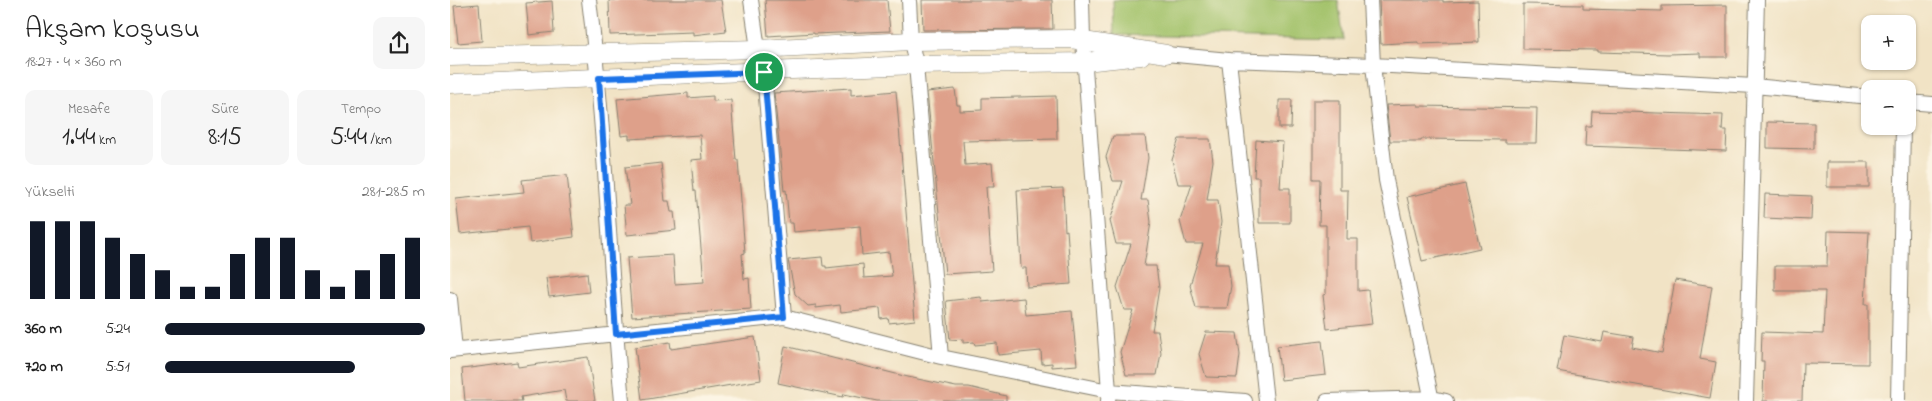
<!DOCTYPE html>
<html lang="tr">
<head>
<meta charset="utf-8">
<style>
  :root { --surface:#fff; --page:#f6f6f6; --text:#222; --muted:#767676; --accent:#111827 }
  body { margin:0; font-family:"Indie Flower",sans-serif; background:var(--page); color:var(--text); height:100vh; display:flex; flex-direction:column; font-size:19px; white-space:nowrap }
  * { box-sizing:border-box; margin:0 }
  p { font-size:16px; color:var(--muted) }
  .icon { flex:none; width:28px; height:28px; fill:none; stroke:currentColor; stroke-width:2; stroke-linecap:round; stroke-linejoin:round }
  .map { position:relative; flex:1; overflow:hidden }
  .details { display:flex; flex-direction:column; background:var(--surface); width:450px }
  .details>* { flex:none }
  .buttons { position:absolute; left:1411px; top:15px; display:grid; gap:10px }
  .buttons a { display:grid; place-items:center; width:55px; height:55px; border-radius:10px; background:var(--surface); box-shadow:0 1px 4px #0004; font-size:25px }
  .pin { position:absolute; display:grid; place-items:center; width:42px; height:42px; color:#fff; margin:-21px; border:2px solid #fff; border-radius:50%; box-shadow:0 1px 5px #0007 }
  .round { display:grid; place-items:center; flex:none; width:52px; height:52px; border-radius:10px; background:var(--page) }
  .head { display:flex; align-items:center; justify-content:space-between; height:85px; padding:0 25px }
  h1 { font-size:28px; font-weight:600; line-height:38px }
  .stats { display:grid; grid-template-columns:repeat(3,1fr); gap:8px; height:85px; padding:5px 25px }
  .stats div { display:grid; align-content:center; border-radius:10px; background:var(--page); text-align:center }
  .stats b { font-size:25px; font-weight:600 }
  .stats small { font-size:14px; font-weight:400 }
  .stats p { font-size:14px }
  .chart { height:140px; padding:10px 25px }
  .chart p { display:flex; justify-content:space-between }
  .chart svg { width:100%; height:90px; margin-top:5px; stroke:var(--accent); stroke-width:6 }
  ul { padding:0 25px; list-style:none; font-size:16px }
  li { display:grid; grid-template-columns:80px 60px 1fr; align-items:center; height:38px }
  li i { height:12px; border-radius:6px; background:var(--accent) }
  main { display:flex; flex:1; min-height:0 }
  .map>svg:first-child { display:block }
  .park { fill:#a3c26a; stroke:#606f43 }
  .building { fill:#dea08a }
  .lines { fill:none; stroke-linecap:round; stroke-linejoin:round }
  .minor-casing { stroke:#868070; stroke-width:16 }
  .tertiary-casing { stroke:#868070; stroke-width:19 }
  .minor { stroke:#fff; stroke-width:14 }
  .tertiary { stroke:#fff; stroke-width:18 }
  .route-casing { stroke:#fff; stroke-width:10 }
  .route { stroke:#1a73e8; stroke-width:6 }
</style>
</head>
<body>
<main>
<section class="details">
<div class="head"><div><h1>Akşam koşusu</h1><p>18:27 · 4 × 360 m</p></div><a class="round"><svg class="icon" aria-label="share" viewBox="0 0 24 24"><path d="M12 15V3M7 8l5-5 5 5M5 13v7h14v-7"/></svg></a></div>
<div class="stats">
<div><p>Mesafe</p><b>1.44<small> km</small></b></div>
<div><p>Süre</p><b>8:15</b></div>
<div><p>Tempo</p><b>5:44<small> /km</small></b></div>
</div>
<div class="chart"><p><span>Yükselti</span>281–285 m</p>
<svg viewBox="0 0 160 44" preserveAspectRatio="none"><path d="M5 44V6M15 44V6M25 44V6M35 44V14M45 44V22M55 44V30M65 44V38M75 44V38M85 44V22M95 44V14M105 44V14M115 44V30M125 44V38M135 44V30M145 44V22M155 44V14"/></svg>
</div>
<ul>
<li><b>360 m</b>5:24<i style="width:100%"></i></li>
<li><b>720 m</b>5:51<i style="width:73%"></i></li>
</ul>
</section>
<div class="map">
<svg width="1482" height="401" viewBox="0 0 1482 401">
  <rect width="100%" height="100%" fill="#fcf5e5"/>
  <filter id="ink" filterUnits="userSpaceOnUse"><feTurbulence type="fractalNoise" baseFrequency=".02" numOctaves="2"/><feDisplacementMap in="SourceGraphic" scale="10" xChannelSelector="R" yChannelSelector="G"/><feConvolveMatrix kernelMatrix="1 2 1 2 8 2 1 2 1" color-interpolation-filters="sRGB"/></filter>
  <filter id="wash" filterUnits="userSpaceOnUse"><feTurbulence type="fractalNoise" baseFrequency=".0096" numOctaves="4" result="noise"/><feDisplacementMap in="SourceGraphic" scale="20" xChannelSelector="R" yChannelSelector="G"/><feGaussianBlur stdDeviation="1.12" result="paint"/><feColorMatrix in="noise" values="0 0 0 0 0 0 0 0 0 0 0 0 0 0 0 0 0 1.4 0 .05"/><feComposite in="paint" operator="in"/></filter>
  <g filter="url(#wash)">
    <rect width="100%" height="100%" fill="#f1e3c5"/>
    <path class="park" d="M663,0H888L894,40L664,35Z"/>
    <g id="blocks">
      <path class="building" d="M159,0H271L276,31L243,35V32L160,35Z
        M315,0H437L440,31L364,34V33L318,36Z
        M472,0H602L603,29L473,30Z
        M929,0H993V2L1028,1L1029,42L968,44V42L931,44Z
        M102,1L104,32L79,35L76,3Z
        M29,4L32,41L8,43L4,6Z
        M1073,4L1133,5V9L1212,11V6L1277,5V57H1250V53L1218,54L1148,52V50L1073,49Z
        M401,88V95L446,91L465,320L439,323L438,318L431,319L430,308L391,312L390,305L366,308V305L358,306L345,294L338,260L372,257L373,266H376V268L413,264L414,278L442,276L439,252L412,255L410,226L344,232L343,223H339L336,190L334,191L324,93Z
        M505,89L507,105H510V111L532,110V98L606,96L607,139L513,141L515,165L542,163L544,187H536L542,271L495,274L477,92Z
        M238,93V98L263,96V101L281,100L286,160H288L290,188L295,253L292,254L294,279L299,278L301,309L182,317L177,258L223,255L225,284L254,282L246,191H244L241,160L252,159L250,135L179,139V135L171,136L167,99Z
        M829,100H842L841,128H829Z
        M863,100H890V190H898L897,239H908V291L918,290L922,324L877,329L873,295L876,294V225H869L870,179H863Z
        M968,104V106L1087,108L1086,143H1055V140L971,139V141H940L936,105Z
        M1142,111L1273,115L1272,130H1277L1276,151L1135,146L1136,126H1141Z
        M1317,122L1364,123V149L1317,148Z
        M663,136H695L698,158L691,200H698L701,222L694,266H706L709,288L702,331H708L711,353L707,375H676L670,352L683,310H674L667,287L681,244H666L660,221L673,181H663L656,157Z
        M729,139H760L763,161L757,200H768L771,222L765,264H778L781,286L777,308H746L740,285L753,244H736L730,221L742,184H728L722,160Z
        M806,140L833,142L830,188H840V223H809V177H804Z
        M1377,162H1419V187H1377Z
        M211,163L215,201H219L221,212H224L226,230L177,235L174,205H180L175,167Z
        M117,175L124,237L80,243L78,227L10,234L6,199L74,192L72,180Z
        M1015,184L1030,248L972,261L957,197Z
        M613,188L615,231L617,230L621,284L577,287L576,268H571L567,190Z
        M1315,194L1362,196L1361,220L1314,218Z
        M1378,231L1419,232L1415,304H1418V364L1353,363L1352,401H1313L1314,361H1311L1312,332L1373,334L1375,291H1325V266H1377Z
        M137,273L139,292L99,297L96,278Z
        M1225,280L1262,286L1250,359L1266,362L1260,398L1107,371L1114,335L1152,342L1154,332L1184,337L1182,347L1212,353Z
        M531,297L532,302L574,298L576,315L622,311L627,365L602,367V363L592,364L591,351L548,355L547,343L525,345L524,342L513,343V339L500,340L496,301Z
        M756,332L787,333L790,355L787,378L756,377L749,354Z
        M305,337L311,380L192,400L185,347L220,342L221,349Z
        M872,341L876,375L831,380L827,346Z
        M335,346L458,377L506,387H519L556,396V401H427L394,394L393,397L328,383Z
        M138,357L145,401H116L114,390L71,397L72,401H15L12,369L67,362L68,367Z"/>
    </g>
  </g>
  <g filter="url(#ink)">
    <use href="#blocks" fill-opacity="0" stroke="#868070" stroke-width="1"/>
    <g class="lines">
      <defs>
        <path id="minor" d="M139,0C156,133 159,267 172,401
          M301,0L308,49
          M459,0L461,41L466,65L491,357
          M632,0L633,41L659,391L658,401
          M920,0L923,65L936,180L982,401
          M716,54L779,60L923,65L1304,86L1420,97
          M779,60L816,401
          M314,72L334,317
          M1458,102L1482,104
          M0,299L5,350
          M0,351L334,317L491,357L659,391L795,401
          M877,401L982,398L996,401
          M1296,401L1307,0
          M1448,401L1453,126"/>
        <path id="tertiary" d="M0,57L308,49L461,41L621,39L716,54
          M0,84L466,65L635,62L691,56"/>
      </defs>
      <use href="#minor" class="minor-casing"/>
      <use href="#tertiary" class="tertiary-casing"/>
      <use href="#minor" class="minor"/>
      <use href="#tertiary" class="tertiary"/>
    </g>
  </g>
  <g class="lines" filter="url(#ink)">
    <defs>
      <path id="route" d="M314,72L334,317L166,334L149,78Z"/>
    </defs>
    <use href="#route" class="route-casing"/>
    <use href="#route" class="route"/>
  </g>
</svg>
<div class="buttons">
<a>+</a>
<a>−</a>
</div>
<div class="pin" style="left:314px;top:72px;background:#1e9e55"><svg class="icon" aria-label="arrive" viewBox="0 0 24 24"><path d="M6 21V4h12l-3 4 3 4H6"/></svg></div>
</div>
</main>
</body>
</html>
